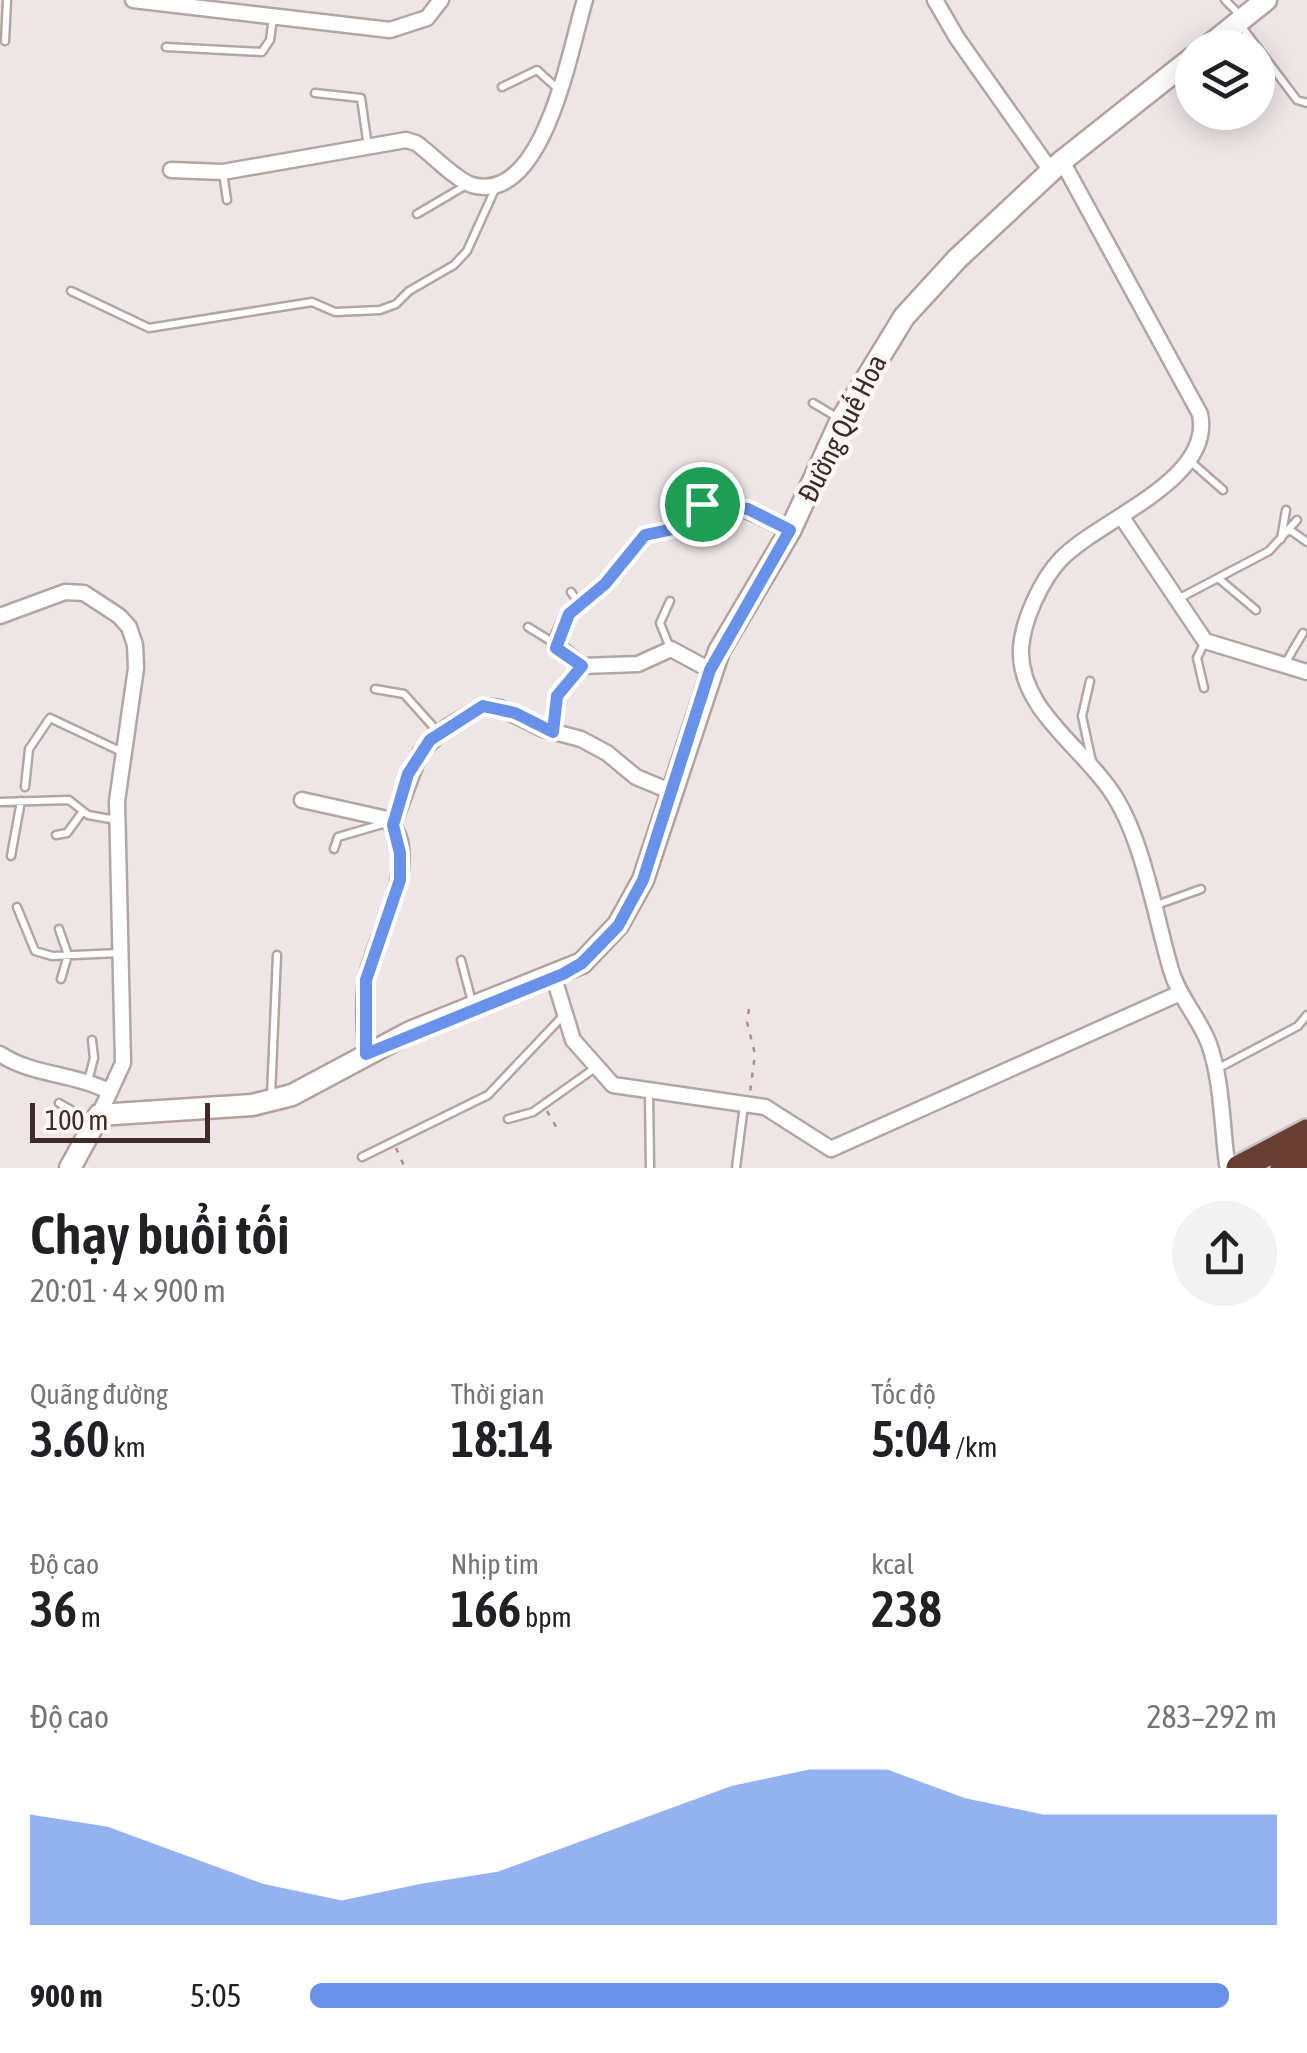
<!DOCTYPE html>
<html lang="vi">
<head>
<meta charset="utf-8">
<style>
  :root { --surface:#fff; --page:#f2f2f2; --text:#202124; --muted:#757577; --accent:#6892ea }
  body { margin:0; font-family:"Asap Condensed",sans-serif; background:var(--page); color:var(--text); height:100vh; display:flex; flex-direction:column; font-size:38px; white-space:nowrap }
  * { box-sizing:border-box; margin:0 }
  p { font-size:32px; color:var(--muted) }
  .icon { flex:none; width:55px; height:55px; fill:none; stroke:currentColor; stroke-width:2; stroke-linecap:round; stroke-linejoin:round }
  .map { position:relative; height:1168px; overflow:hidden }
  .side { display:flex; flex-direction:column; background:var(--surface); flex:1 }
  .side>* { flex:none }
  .tools { position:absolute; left:1175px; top:30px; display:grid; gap:20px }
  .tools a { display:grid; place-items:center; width:100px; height:100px; border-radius:50%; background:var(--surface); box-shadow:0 5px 25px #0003; font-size:50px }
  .scale { position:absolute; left:30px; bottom:25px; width:180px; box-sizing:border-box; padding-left:10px; border:5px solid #3f2a25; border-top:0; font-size:28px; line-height:35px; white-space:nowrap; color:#3f2a25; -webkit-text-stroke:8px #faf6f6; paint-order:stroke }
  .pin { position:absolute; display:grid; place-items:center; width:85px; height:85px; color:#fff; margin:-42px; border:5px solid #fff; border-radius:50%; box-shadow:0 2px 10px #0007 }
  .round { display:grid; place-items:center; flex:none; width:105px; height:105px; border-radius:52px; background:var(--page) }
  .summary { display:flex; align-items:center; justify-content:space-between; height:170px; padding:0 30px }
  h1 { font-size:55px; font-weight:600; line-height:75px }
  .metrics { display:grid; grid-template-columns:repeat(3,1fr); gap:15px; height:170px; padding:10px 30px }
  .metrics div { display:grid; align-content:center }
  .metrics b { font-size:50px; font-weight:600 }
  .metrics small { font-size:28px; font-weight:400 }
  .metrics p { font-size:28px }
  .chart { height:280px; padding:20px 30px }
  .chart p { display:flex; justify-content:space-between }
  .chart svg { width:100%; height:180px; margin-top:10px; fill:var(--accent); opacity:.7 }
  ul { padding:0 30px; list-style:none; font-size:32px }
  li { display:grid; grid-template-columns:160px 120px 1fr; align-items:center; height:75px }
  li i { height:25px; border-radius:12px; background:var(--accent) }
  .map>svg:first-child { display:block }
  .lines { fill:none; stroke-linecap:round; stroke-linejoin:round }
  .lane-casing { stroke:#b2a6a4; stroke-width:11 }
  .street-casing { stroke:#b2a6a4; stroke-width:19 }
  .secondary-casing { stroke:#b3a19e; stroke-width:25 }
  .highway-casing { stroke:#c9c3c2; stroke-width:30 }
  .path { stroke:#af8d88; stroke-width:2.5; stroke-dasharray:5 8; stroke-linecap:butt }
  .lane { stroke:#fff; stroke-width:6 }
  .street { stroke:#fff; stroke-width:14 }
  .secondary { stroke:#fff; stroke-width:20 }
  .highway { stroke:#6a3f33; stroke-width:25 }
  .route-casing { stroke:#fff; stroke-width:20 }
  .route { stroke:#6892ea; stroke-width:12 }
  .labels { text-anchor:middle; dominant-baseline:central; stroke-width:9; stroke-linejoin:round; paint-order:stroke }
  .street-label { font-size:28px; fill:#3f2a25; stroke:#faf6f6 }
</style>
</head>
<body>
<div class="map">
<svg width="1307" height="1168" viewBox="0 0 1307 1168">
  <rect width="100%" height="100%" fill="#eee6e6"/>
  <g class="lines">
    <defs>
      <path id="lane" d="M1225,0L1242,17
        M1239,23L1297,100L1307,103
        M5,41L7,0
        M166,47L262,52L270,40L273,18
        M502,87L537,70L559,90
        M315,93L361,98L368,147
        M223,173L227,200
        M417,214L468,184
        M71,291L149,328L312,302L335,312L380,310L396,304L409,291L454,265L467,251L496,187
        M813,403L840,419
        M1190,461L1223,490
        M1290,530L1307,542
        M1281,539L1286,510
        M1218,578L1256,610
        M571,592L579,603
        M1178,599L1269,551L1297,520
        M528,627L554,643
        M670,648L660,623L670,601
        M1286,662L1303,633
        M1090,681L1082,716L1092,762
        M1204,688L1197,658L1205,642
        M375,689L404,694L438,732
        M553,730L557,696L582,667
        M25,787L29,749L50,718L122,752
        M0,802L69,800L88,815L116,820
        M56,835L67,833L83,811
        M334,849L338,837L386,823
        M11,856L21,801
        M1154,906L1201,889
        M17,907L35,951L52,956L119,953
        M59,929L68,955L61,979
        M461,960L472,1002
        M1215,1070L1298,1026L1307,1015
        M88,1081L94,1058L92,1040
        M649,1093L650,1168
        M271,1096L277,955
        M59,1103L92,1122
        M508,1119L533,1112L595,1068
        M362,1157L488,1095L562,1017
        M736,1168L744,1105"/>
      <path id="street" d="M133,0L390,30L427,18L441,0
        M935,0L957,38L1051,171
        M1062,161L1200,414C1214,481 1099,519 1061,559C1042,579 1023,619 1021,648C1018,708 1081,746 1111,791C1143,837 1155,916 1171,970C1179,998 1199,1017 1209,1044C1222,1080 1222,1126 1227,1164
        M171,170L223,172L406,140L416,143C432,154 454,179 472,185C545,206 571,43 585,0
        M1121,516L1205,641L1307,672
        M0,616L65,592L84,593L119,616L129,627L135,645L136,668L117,801L123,1063L99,1115
        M710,670L671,649L638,664L582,666L555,644L569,614L605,584L645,535L678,527C682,522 687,512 692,508C714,489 769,520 790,531
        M302,800L383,818C430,846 374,938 367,976C362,1001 365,1028 366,1053
        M393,825L420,753L447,727L483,706L500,708L543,729L581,739L607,753L636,777L672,792
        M554,978L573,1040L613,1085L765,1107L831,1149L1178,994
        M0,1054C33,1076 75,1073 110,1092"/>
      <path id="secondary" d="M1206,48L1266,0
        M70,1168L99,1115L252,1105L292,1095L410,1032L582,963L618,925L643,880L719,651L790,531L841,420L904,317L957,259L1062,161L1192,58"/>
      <path id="highway" d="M1239,1168L1307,1132
        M1283,1168L1307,1155"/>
    </defs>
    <use href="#lane" class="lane-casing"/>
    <use href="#street" class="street-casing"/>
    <use href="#secondary" class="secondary-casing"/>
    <use href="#highway" class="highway-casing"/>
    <path class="path" d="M749,1009L747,1022L755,1054L750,1093
      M547,1111L558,1130
      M396,1148L405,1168"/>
    <use href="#lane" class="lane"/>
    <use href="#street" class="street"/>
    <use href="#secondary" class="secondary"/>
    <use href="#highway" class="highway"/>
  </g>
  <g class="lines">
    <defs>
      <path id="route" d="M702,504L748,509L790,530L710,670L643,880L618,926L582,963L563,974L366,1054V980L400,880V853L393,825L408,774L430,740L483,706L515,713L553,732L557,696L582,666L556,648L569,614L605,584L645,535L678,528L692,507Z"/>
    </defs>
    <use href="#route" class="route-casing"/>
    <use href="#route" class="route"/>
  </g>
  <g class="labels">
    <g class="street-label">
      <text transform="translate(842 428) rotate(-63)">Đường Quế Hoa</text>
    </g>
  </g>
</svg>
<div class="tools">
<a><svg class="icon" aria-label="layers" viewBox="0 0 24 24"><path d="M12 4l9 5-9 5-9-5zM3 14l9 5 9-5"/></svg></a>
</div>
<div class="scale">100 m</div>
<div class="pin" style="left:702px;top:504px;background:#1e9e55"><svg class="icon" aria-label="arrive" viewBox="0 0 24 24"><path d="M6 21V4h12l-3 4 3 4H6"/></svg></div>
</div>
<section class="side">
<div class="summary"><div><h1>Chạy buổi tối</h1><p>20:01 · 4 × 900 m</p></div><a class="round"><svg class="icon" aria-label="share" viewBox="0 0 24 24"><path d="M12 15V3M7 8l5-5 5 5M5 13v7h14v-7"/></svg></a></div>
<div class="metrics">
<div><p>Quãng đường</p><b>3.60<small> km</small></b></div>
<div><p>Thời gian</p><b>18:14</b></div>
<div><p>Tốc độ</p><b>5:04<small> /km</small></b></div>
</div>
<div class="metrics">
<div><p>Độ cao</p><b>36<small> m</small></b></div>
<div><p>Nhịp tim</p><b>166<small> bpm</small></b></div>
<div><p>kcal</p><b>238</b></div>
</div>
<div class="chart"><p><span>Độ cao</span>283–292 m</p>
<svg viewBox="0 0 160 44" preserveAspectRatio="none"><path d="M0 44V17L10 20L20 27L30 34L40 38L50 34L60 31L70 24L80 17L90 10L100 6L110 6L120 13L130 17L140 17L150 17L160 17V44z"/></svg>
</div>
<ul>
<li><b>900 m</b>5:05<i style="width:95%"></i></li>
</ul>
</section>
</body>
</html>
